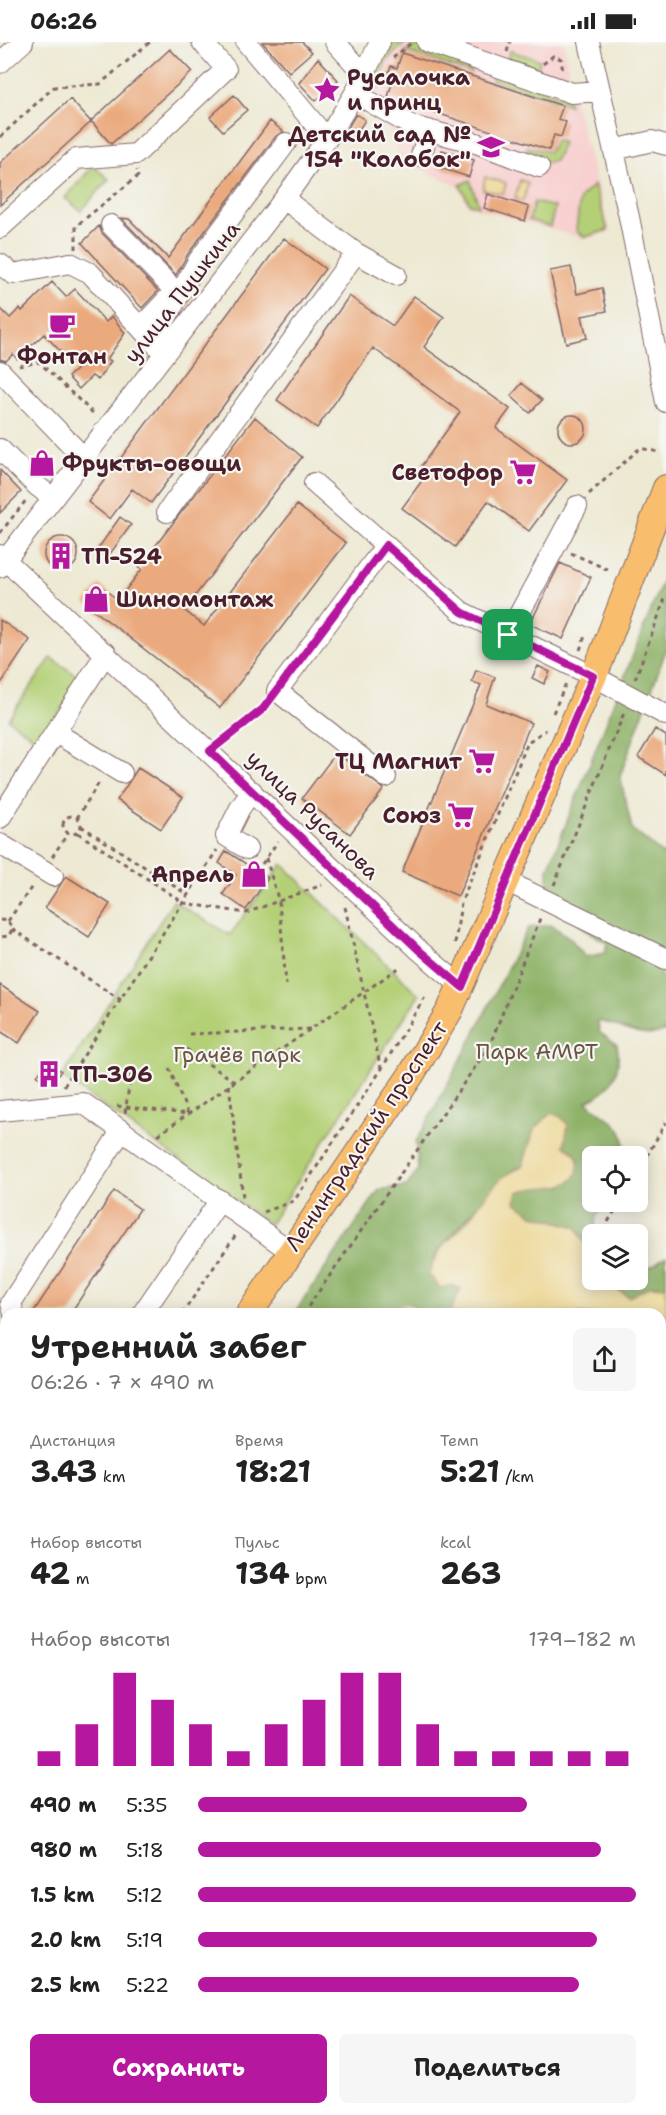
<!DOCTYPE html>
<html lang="ru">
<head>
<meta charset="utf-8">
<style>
  :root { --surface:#fff; --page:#f6f6f6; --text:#222; --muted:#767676; --accent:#b5179e }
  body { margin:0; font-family:"Shantell Sans",sans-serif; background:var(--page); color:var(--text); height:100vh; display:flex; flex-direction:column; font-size:22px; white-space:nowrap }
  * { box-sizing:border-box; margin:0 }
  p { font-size:20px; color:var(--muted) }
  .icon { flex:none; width:33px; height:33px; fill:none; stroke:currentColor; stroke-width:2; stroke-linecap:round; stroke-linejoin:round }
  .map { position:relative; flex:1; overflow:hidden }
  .details { position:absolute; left:0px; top:1266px; width:666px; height:807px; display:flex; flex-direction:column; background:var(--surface); border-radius:18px 18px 0 0; box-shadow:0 3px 15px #0003 }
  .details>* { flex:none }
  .buttons { position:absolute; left:582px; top:1104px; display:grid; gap:12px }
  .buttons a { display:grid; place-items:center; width:66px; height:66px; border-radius:9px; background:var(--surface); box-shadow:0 3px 15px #0003; font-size:30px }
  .pin { position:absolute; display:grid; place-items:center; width:51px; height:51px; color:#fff; margin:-26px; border-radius:12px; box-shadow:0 3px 9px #0006 }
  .round { display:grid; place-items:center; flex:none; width:63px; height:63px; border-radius:9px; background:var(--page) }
  .summary { display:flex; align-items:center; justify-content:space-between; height:102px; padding:0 30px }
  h1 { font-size:33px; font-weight:700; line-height:45px }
  .figures { display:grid; grid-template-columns:repeat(3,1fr); gap:9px; height:102px; padding:6px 30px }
  .figures div { display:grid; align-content:center }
  .figures b { font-size:30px; font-weight:700 }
  .figures small { font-size:16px; font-weight:400 }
  .figures p { font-size:16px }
  .chart { height:168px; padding:12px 30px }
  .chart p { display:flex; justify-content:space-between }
  .chart svg { width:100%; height:108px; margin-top:6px; stroke:var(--accent); stroke-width:6 }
  .button { display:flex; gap:12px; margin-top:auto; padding:12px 30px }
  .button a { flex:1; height:69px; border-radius:9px; background:var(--accent); color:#fff; font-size:24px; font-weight:700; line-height:69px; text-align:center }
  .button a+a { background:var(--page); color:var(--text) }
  ul { padding:0 30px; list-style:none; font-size:20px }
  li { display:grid; grid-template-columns:96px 72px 1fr; align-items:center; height:45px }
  li i { height:15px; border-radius:8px; background:var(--accent) }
  .status { display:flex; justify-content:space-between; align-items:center; height:42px; padding:0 30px; background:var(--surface); direction:ltr }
  .status svg { height:16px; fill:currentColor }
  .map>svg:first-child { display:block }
  .built { fill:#f7d0cf }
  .green { fill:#b3d076; stroke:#7e7850; stroke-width:1.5 }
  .forest { fill:#8eb267; stroke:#6c6849; stroke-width:1.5 }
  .sand { fill:#eeda9e; stroke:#9c7c64; stroke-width:1.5 }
  .water { fill:#63aada; stroke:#566482; stroke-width:1.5 }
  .building { fill:#ebaa7e }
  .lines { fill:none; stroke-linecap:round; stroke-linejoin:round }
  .minor-casing { stroke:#836666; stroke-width:22 }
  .major-casing { stroke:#836666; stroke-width:28 }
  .path { stroke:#836666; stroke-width:3; stroke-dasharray:4.5 4.5; stroke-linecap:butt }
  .minor { stroke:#fff; stroke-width:20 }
  .major { stroke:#f9be6d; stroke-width:26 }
  .route-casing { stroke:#fff; stroke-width:12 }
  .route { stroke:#b5179e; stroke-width:8 }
  .labels { text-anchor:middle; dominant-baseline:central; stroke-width:4.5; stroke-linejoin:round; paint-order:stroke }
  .poi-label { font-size:22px; font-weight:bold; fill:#4a1f2b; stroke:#f6f6f2; text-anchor:start }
  .street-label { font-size:22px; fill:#4a1f2b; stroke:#f6f6f2 }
  .park-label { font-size:22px; fill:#6a5442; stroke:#f6f6f2 }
</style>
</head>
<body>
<div class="status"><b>06:26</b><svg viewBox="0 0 49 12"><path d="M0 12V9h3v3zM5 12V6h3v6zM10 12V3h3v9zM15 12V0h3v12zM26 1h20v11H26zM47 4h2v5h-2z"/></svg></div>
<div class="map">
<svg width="666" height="2073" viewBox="0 0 666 2073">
  <rect width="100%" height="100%" fill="#f6f6f2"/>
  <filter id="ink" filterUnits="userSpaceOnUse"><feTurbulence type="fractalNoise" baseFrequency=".0167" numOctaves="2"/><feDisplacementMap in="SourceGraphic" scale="12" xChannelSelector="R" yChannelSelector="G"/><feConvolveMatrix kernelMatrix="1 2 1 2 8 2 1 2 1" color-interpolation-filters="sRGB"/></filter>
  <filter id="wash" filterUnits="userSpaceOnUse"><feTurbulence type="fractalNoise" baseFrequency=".008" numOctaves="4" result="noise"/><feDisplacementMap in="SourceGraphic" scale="24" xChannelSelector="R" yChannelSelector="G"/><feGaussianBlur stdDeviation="1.35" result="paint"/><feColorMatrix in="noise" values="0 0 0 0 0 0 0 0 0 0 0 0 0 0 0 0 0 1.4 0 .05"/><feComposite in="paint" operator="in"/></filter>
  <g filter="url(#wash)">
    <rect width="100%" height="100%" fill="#ede9d3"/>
    <path class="built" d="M389,0H564L572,52L610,190L586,197L468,164L458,144L401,118L373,56L369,38Z"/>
    <path class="green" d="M405,1L386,19L378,47L371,38L385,3Z
      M417,3L472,21L471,31L405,9Z
      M510,9L540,18L538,27L531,31L507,18Z
      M494,29L568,57L569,63L492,38Z
      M556,98L563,101L555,119L541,123L527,113V105L549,110Z
      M93,124L109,137L81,169L65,156Z
      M470,138L479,164L470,162L460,143Z
      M594,143L608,188L585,195L576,189L580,156Z
      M534,160L555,165L550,185L529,178Z
      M51,616L82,637L39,699L8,677Z
      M282,822L419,953L270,1182L62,1035L173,859L230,893Z"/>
    <path class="forest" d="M666,530V608L620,734L632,787L666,815V926L660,933L666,939V989C641,1000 622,983 598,979L599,990L617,1003C622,1030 611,1049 587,1059C605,1079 628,1078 624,1114H592V1160H608L596,1175L592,1215L576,1185L533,1173L515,1160L518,1150L540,1143L563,1144L579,1118L574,1110L564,1104V1094L534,1088L523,1123L503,1135L438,1209L432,1221L451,1243L461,1247L449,1272H421L418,1267L398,1264L390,1272H294L379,1148L407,1144L418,1128L416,1100L468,1004L528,886L551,883L570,896L586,915L605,911L607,901L587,889L548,847V827Z
      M666,1214V1245L650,1244L630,1255L610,1244L605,1238H638V1228L652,1224Z"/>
    <path class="sand" d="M485,135L506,141L503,152L483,148Z
      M520,138L528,141L523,159L515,157Z
      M551,1071L561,1075L568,1083L564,1104C573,1109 580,1114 578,1126C575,1152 539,1141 518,1150L515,1160L533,1173L576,1185L592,1215V1238H605L610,1244L629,1255L650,1244L666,1245V1386L660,1388V1272H449L461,1247L451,1243L440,1246L429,1232C439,1200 452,1199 470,1175C480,1162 490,1146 503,1135C509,1131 517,1128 523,1123L534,1088Z
      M408,1261L418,1267L421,1272H390L398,1264Z"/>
    <path class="water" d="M666,1386V2073H132L136,2067H660V1388Z"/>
    <g id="blocks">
      <path class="building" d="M262,0H302L312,10L289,30Z
        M170,7L192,30L111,102L91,79Z
        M402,11L563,64L558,77L566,80L561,95L554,93L549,108L388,55L392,41L386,39L391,24L397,26Z
        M318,16L338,38L316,59L299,41Z
        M234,53L247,68L223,89L210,75Z
        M70,57L91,80L0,163V121Z
        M356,72L365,78L351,100L343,94Z
        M270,79L284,90L276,94L188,212L176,233L121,176L129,177L168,216Z
        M442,108L474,118L469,135L437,125Z
        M488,152L529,165L525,179L484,166Z
        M99,184L102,191L158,249L142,266L82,201Z
        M284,196L325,227L151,461L132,447L110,477L88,460Z
        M571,225L577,252L602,246L607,269L582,274L587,296L566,301L550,229Z
        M52,240L66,255L75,247L106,280L112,274L125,291L107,317L111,319L98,338L92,334L79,347L68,335L77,327L44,292L17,317L13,312L6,319L0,317V266L10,276L20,266L22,269Z
        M349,254L393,284L414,254L444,275L424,305L510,367L496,386L567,438L529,489L488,459L455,505L402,466L429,429L422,423L460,370L373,306L317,386L277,358Z
        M522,341L542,358L530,371L511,354Z
        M558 387a14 14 0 1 1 28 0a14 14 0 1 1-28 0Z
        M255,375L302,415L184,568L204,584L297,463L346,501L220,666L85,561L99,543L118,558L142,527L139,525Z
        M0,428L21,450L0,471Z
        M120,475L131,483L107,516L97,508Z
        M44 512a17 17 0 1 1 34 0a17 17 0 1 1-34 0Z
        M560,521L591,535L563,597L530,582Z
        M0,578L30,598L0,643Z
        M538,624L550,630L544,642L532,636Z
        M476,628L495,635L486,662L531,681L458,854L402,830L481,643L472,640Z
        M655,687L666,694V733L638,715Z
        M336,711L384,747L350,792L302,756Z
        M138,726L183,755L161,787L117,758Z
        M226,809L268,836L246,868L223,852L236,833L219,821Z
        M66,834L110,862L89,895L45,866Z
        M0,943L40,969L19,1001L0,989Z
        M48,1020L61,1029L51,1043L37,1034Z
        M114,1149L140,1167L70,1272H32Z"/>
    </g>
  </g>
  <g filter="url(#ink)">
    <use href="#blocks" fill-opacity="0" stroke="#836666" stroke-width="1.5"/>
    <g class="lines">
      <defs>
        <path id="minor" d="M246,0L327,97
          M335,0L363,31
          M427,0L572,51L600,49
          M589,0L629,175L666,360
          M0,21L23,0
          M355,51L412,84L476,101L539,125
          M614,108L652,99L666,103
          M421,114L429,88
          M284,157L356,211L396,233
          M111,183L175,249L141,285
          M0,186L76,117L136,112L226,27L202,0
          M0,222L13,232L70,221L90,231L161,308
          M153,300L198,219L286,101
          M0,329L84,416
          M0,407L37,444L53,456
          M314,441L462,570L593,634L666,673
          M167,470L356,211
          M386,503L277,649L386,735
          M0,513L420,909L462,945
          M0,525L284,157L327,97L355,51L380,0
          M508,593L577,464
          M56,691L122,731
          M0,776L106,611
          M0,802L53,834
          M247,807L226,794L240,766L252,749
          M506,839L666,917
          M0,1069L83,1061L290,1209
          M14,1272L11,1261L122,1088
          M142,1272L220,1158
          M0,1345L6,1335
          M0,1482L6,1473
          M0,1698L6,1689
          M0,1930L6,1931
          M75,2073L80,2067"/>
        <path id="major" d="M249,1272L411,1033L450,968L600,619L666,446
          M0,1651L6,1642"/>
      </defs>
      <use href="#minor" class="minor-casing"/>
      <use href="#major" class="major-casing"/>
      <path class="path" d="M507,10L510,0
        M393,16L411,1
        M543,22L553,14L561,17L563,30
        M0,95L54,45L100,42L150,0
        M76,207V184L138,134L137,128
        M19,324L39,320L94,372
        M589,452L640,406L659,410
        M0,491L27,457
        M571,511L611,529
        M580,608L586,591
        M635,637L666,554
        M553,671L567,639
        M223,698L267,662
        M63 783a9 9 0 1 1 18 0a9 9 0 1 1-18 0Z
        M77,776L100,739
        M81,784L188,853
        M78,791L184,861L246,871L322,843
        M52,815L68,791
        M266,816L279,860L286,943
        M262,822L278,799
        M554,843L624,671
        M345,865L381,1027
        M0,878L8,879L12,887L9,894L0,895
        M8,879L33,843
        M12,887L121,958
        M455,901L461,861L528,700L546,688
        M189,992L310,987
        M186,1007L234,1039
        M229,1043L243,1155
        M64,1044L217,808
        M117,1064L188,1072L169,1026
        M125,1071L132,1025
        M158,1093L400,925
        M638,1130L666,1080
        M264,1170L294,1159L381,1028L426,953
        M608,1180L620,1160
        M182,1272L237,1191
        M303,1272L489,1005L541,874
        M0,1543L6,1535
        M0,1579L6,1583"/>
      <use href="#minor" class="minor"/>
      <use href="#major" class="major"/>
    </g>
  </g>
  <g class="lines" filter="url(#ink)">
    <defs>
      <path id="route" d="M386,503L462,570L593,634L462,945L420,909L210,709L263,667Z"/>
    </defs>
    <use href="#route" class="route-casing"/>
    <use href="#route" class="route"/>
  </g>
  <defs>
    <symbol id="sight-bare" viewBox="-9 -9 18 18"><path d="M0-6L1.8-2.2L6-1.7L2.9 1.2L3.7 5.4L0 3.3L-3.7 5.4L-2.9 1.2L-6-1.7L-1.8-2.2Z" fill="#b5179e" stroke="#f6f6f2" stroke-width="2.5" paint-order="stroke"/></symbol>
    <symbol id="school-bare" viewBox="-9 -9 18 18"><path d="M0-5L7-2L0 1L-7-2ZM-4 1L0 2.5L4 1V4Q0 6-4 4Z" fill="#b5179e" stroke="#f6f6f2" stroke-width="2.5" paint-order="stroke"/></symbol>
    <symbol id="cafe-bare" viewBox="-9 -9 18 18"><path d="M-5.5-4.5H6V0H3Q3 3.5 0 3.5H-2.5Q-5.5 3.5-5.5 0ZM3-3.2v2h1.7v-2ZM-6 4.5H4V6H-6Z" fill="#b5179e" stroke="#f6f6f2" stroke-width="2.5" paint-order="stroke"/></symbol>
    <symbol id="shop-bare" viewBox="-9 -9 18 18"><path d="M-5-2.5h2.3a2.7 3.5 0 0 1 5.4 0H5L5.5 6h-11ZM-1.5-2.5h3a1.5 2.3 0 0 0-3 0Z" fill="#b5179e" stroke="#f6f6f2" stroke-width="2.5" paint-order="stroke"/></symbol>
    <symbol id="supermarket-bare" viewBox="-9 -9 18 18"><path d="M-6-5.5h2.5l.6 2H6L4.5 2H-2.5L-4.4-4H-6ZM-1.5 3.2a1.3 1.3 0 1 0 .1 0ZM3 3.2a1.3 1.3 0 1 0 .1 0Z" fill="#b5179e" stroke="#f6f6f2" stroke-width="2.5" paint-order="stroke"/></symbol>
    <symbol id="building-bare" viewBox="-9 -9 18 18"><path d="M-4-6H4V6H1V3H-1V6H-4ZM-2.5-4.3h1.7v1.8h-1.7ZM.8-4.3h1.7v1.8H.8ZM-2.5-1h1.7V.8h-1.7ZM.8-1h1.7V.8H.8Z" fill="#b5179e" stroke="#f6f6f2" stroke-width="2.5" paint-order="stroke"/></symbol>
  </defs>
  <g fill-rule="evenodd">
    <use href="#sight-bare" x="308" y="29" width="38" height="38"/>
    <use href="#school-bare" x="472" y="86" width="38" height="38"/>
    <use href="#cafe-bare" x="43" y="264" width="38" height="38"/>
    <use href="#shop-bare" x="23" y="402" width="38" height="38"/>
    <use href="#supermarket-bare" x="504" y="411" width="38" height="38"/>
    <use href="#building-bare" x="42" y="495" width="38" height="38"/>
    <use href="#shop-bare" x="77" y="538" width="38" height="38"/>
    <use href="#supermarket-bare" x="463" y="700" width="38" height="38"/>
    <use href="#supermarket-bare" x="442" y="754" width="38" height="38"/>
    <use href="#shop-bare" x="235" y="813" width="38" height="38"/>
    <use href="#building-bare" x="30" y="1013" width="38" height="38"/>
  </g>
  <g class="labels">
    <g class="poi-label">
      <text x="347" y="35">Русалочка<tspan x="347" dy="25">и принц</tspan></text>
      <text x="471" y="92" text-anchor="end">Детский сад №<tspan x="471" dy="25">154 "Колобок"</tspan></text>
      <text x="62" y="314" text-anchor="middle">Фонтан</text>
      <text x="62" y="421">Фрукты-овощи</text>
      <text x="503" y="430" text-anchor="end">Светофор</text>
      <text x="81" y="514">ТП-524</text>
      <text x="116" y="557">Шиномонтаж</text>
      <text x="462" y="719" text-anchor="end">ТЦ Магнит</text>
      <text x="441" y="773" text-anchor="end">Союз</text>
      <text x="234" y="832" text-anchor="end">Апрель</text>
      <text x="69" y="1032">ТП-306</text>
    </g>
    <g class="street-label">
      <text transform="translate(182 250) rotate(-52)">улица Пушкина</text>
      <text transform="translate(313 773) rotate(44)">улица Русанова</text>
      <text transform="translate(366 1094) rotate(-56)">Ленинградский проспект</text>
    </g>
    <g class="park-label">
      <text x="537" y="1009">Парк АМРТ</text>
      <text x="237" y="1012">Грачёв парк</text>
    </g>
  </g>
</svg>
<div class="buttons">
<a><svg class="icon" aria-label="locate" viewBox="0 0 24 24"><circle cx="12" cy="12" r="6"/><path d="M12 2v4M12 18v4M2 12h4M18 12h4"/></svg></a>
<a><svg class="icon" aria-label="layers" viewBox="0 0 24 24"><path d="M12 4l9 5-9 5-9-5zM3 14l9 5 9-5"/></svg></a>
</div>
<div class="pin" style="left:508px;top:593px;background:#1e9e55"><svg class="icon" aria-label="arrive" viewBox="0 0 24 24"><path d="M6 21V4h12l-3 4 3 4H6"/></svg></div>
<section class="details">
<div class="summary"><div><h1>Утренний забег</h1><p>06:26 · 7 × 490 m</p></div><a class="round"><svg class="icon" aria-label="share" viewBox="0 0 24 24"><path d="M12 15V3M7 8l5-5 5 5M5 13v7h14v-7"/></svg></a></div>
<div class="figures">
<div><p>Дистанция</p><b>3.43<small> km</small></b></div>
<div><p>Время</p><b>18:21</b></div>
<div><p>Темп</p><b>5:21<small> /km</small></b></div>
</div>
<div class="figures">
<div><p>Набор высоты</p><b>42<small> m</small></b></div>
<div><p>Пульс</p><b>134<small> bpm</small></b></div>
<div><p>kcal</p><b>263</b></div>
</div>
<div class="chart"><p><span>Набор высоты</span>179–182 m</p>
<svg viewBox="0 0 160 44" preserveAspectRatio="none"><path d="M5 44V38M15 44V27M25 44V6M35 44V17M45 44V27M55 44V38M65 44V27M75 44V17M85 44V6M95 44V6M105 44V27M115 44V38M125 44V38M135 44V38M145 44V38M155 44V38"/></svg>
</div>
<ul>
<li><b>490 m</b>5:35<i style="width:75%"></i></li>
<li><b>980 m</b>5:18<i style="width:92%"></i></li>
<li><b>1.5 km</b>5:12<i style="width:100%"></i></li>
<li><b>2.0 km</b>5:19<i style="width:91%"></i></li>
<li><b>2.5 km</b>5:22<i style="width:87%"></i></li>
</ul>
<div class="button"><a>Сохранить</a><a>Поделиться</a></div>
</section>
</div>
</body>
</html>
